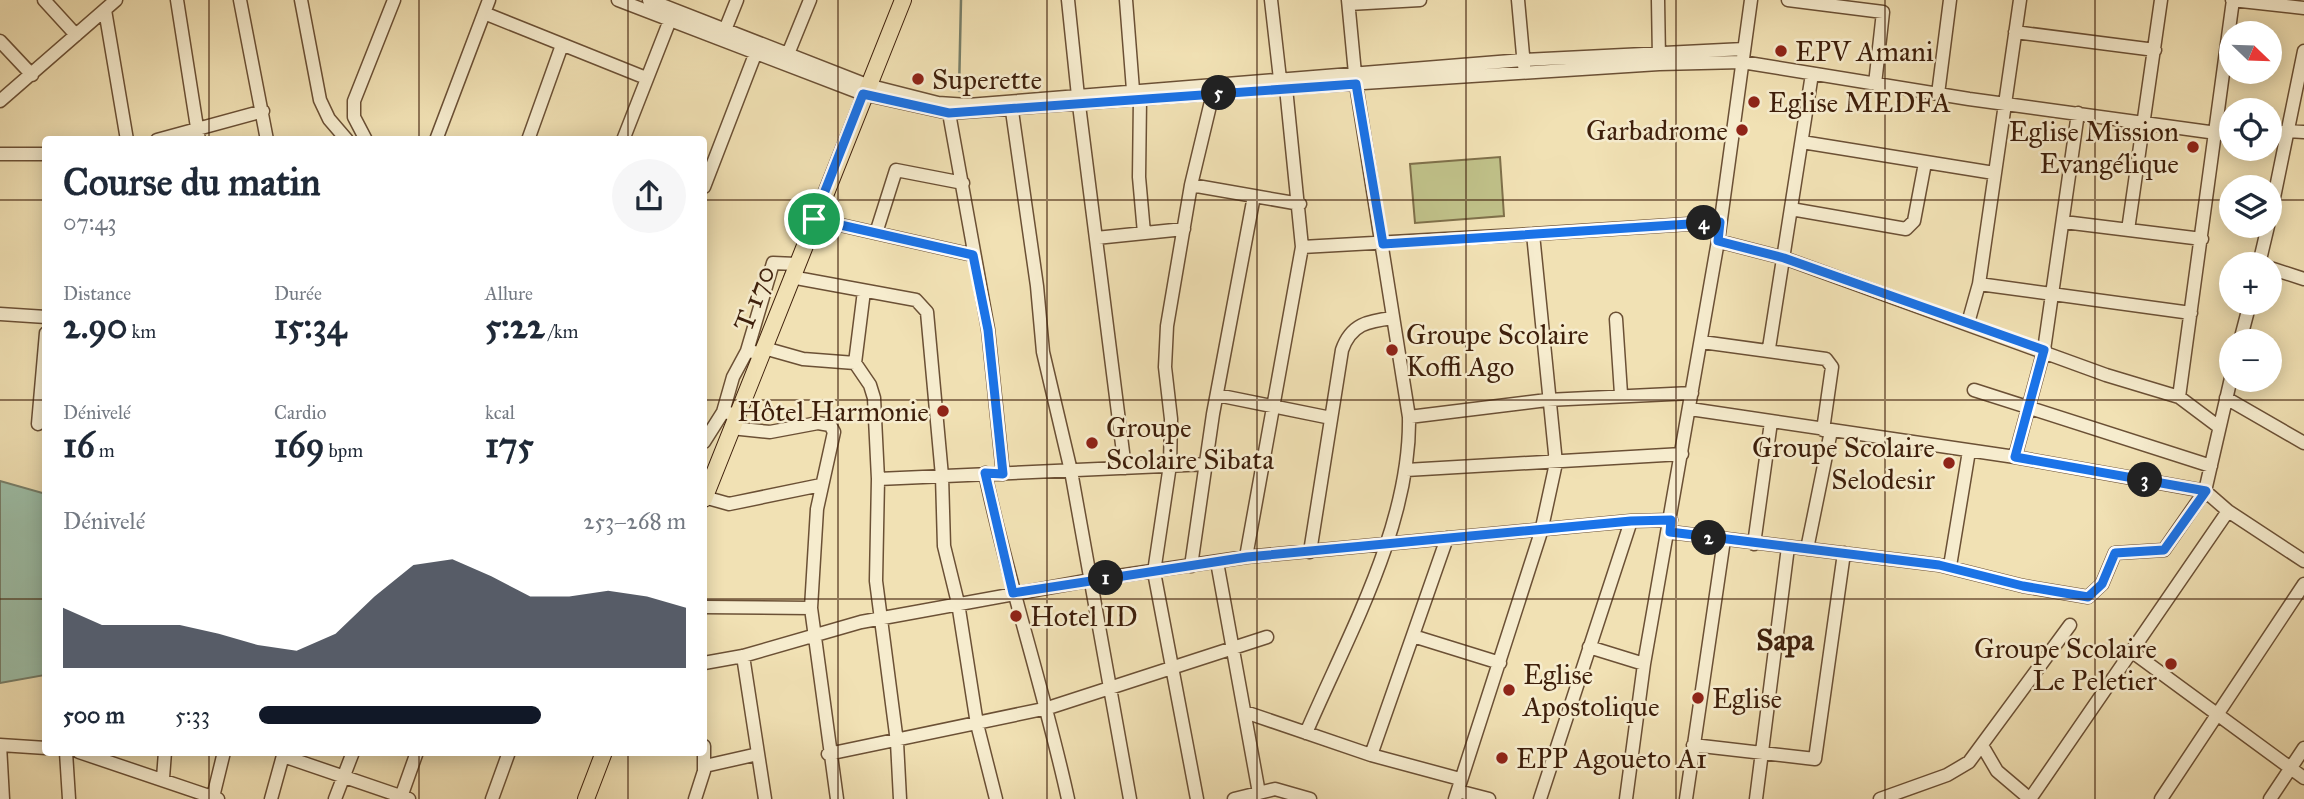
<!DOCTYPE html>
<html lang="fr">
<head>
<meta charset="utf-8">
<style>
  :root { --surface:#fff; --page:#f6f6f7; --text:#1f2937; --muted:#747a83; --accent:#111827 }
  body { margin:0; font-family:"IM FELL Great Primer",serif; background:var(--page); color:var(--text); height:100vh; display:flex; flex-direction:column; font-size:26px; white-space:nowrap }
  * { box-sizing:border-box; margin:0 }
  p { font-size:23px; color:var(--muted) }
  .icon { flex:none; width:38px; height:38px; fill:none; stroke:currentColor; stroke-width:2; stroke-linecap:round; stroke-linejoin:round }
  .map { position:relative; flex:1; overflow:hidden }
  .side { position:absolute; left:42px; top:136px; width:665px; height:620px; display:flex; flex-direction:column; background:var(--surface); border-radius:7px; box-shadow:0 4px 18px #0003 }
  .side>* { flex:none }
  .needle { width:46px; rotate:113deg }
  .tools { position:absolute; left:2219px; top:21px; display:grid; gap:14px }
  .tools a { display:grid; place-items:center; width:63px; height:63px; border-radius:50%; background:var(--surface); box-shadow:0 4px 18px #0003; font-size:35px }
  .pin { position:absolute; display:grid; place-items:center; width:60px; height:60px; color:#fff; margin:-30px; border:4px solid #fff; border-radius:50%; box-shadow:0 2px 7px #0007 }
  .km { position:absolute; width:35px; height:35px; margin:-18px; border-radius:50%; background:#222; color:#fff; font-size:19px; line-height:35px; text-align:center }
  .round { display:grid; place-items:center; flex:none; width:74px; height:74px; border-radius:37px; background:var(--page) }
  .overview { display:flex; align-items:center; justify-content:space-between; height:119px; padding:0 21px }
  h1 { font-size:38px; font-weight:700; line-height:52px }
  .metrics { display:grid; grid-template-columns:repeat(3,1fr); gap:10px; height:119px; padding:7px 21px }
  .metrics div { display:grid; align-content:center }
  .metrics b { font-size:35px; font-weight:700 }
  .metrics small { font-size:19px; font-weight:400 }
  .metrics p { font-size:19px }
  .chart { height:196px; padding:14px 21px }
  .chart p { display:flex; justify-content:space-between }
  .chart svg { width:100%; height:126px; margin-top:7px; fill:var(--accent); opacity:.7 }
  ul { padding:0 21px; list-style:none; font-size:23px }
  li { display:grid; grid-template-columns:112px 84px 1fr; align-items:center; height:52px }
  li i { height:18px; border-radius:9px; background:var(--accent) }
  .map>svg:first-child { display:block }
  .green { fill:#c0c189; stroke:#7f704a; stroke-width:2 }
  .water { fill:#9cbea7; stroke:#767e69; stroke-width:2 }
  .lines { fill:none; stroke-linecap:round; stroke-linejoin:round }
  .stream { stroke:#767e69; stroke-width:2.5 }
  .minor-casing { stroke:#6b5035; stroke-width:15 }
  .major-casing { stroke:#3e1f0b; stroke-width:18 }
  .minor { stroke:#f6ecce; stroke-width:12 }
  .major { stroke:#f1e1b4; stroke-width:16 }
  .route-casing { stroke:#fff; stroke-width:14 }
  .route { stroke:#1a73e8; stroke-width:9 }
  .grid { fill:none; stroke:#3e1f0b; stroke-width:2; stroke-opacity:0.55 }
  .poi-dot { fill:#8f2418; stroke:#f6ecce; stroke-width:2.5 }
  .labels { text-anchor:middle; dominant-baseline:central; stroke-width:5; stroke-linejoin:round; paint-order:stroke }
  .poi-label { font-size:28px; fill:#3e1f0b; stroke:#f6ecce; text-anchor:start }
  .street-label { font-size:28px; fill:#3e1f0b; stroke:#f6ecce }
  .neighbourhood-label { font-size:30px; font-weight:bold; fill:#3e1f0b; stroke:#f6ecce }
</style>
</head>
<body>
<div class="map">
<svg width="2304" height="799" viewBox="0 0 2304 799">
  <rect width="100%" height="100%" fill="#f1e1b4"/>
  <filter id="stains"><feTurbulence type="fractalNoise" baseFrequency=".00286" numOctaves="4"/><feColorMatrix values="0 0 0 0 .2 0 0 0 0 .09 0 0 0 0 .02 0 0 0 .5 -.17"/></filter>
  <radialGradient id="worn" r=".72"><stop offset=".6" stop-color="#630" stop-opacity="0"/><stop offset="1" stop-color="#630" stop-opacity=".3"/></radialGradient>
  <path class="green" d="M1500,157L1504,216L1415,223L1410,164Z"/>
  <path class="water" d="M0,481L46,494L45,675L0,683Z"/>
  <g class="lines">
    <path class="stream" d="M959,91L961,0"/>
    <defs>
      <path id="minor" d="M44,0L76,35
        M177,0L199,140
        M240,0L267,140
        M301,0L320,100L329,119L347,140
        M618,0L863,94L949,113L1286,88L1659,64L1742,62L1969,99L2231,135
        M649,0L867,85L938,103L968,105L1523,60L1744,49
        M1068,0L1078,96
        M1126,0L1133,90
        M1518,0L1524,66
        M1658,0L1659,59
        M1788,0L1883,12L1875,84
        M2020,0L1979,284L2191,313
        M2232,0L2304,8
        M1349,4L1420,0
        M105,10L127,140
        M484,13L646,78
        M725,30L737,0
        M2015,32L2155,50
        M0,41L32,75
        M788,54L810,0
        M1938,94L1950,0
        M1140,99L1139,177L1144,233
        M0,101L116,0
        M1079,105L1125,468
        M1012,111L1037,286L1043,352L1071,471L1130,799
        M949,113L988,329L1003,474
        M2285,131L2304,132
        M157,140L263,111
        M366,140L354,117V101L394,0
        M436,140L489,0
        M528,140L562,45
        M623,140L670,20
        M1802,142L1994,173
        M0,154H46
        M1191,185L1300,204
        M704,187L756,52
        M1791,209L1906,229L1914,221L1925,163
        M2270,217L2304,51
        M814,219L973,255
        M2064,222L2202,239
        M2128,230L2161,0
        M876,233L896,170L963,183
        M1533,234L1720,222
        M1096,238L1184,229
        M1718,241L1784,258L2106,375L2179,397L2219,427
        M1302,247L1533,234L1556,463L1541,532L1455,799
        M2259,264L2268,226
        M2270,268L2304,279
        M791,277L916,300L927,312L942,476L944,546L958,603L977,724L996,799
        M0,314L46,317
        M1616,319L1621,394
        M1968,323L1979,284
        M2240,341L2250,303
        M1702,342L1826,359L1832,367L1823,430
        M764,348L803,359L855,363L870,385L874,398L878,479L876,581L897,742L900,799
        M1769,348L1812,74
        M747,351L773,263L796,264
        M855,363L864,291
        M2231,378L2205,491L2228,511L2304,561
        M1974,390L2211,466
        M1217,395L1331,418
        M2179,397L2233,0
        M2226,398L2304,443
        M1690,409L2015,457L2205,491
        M723,412L733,377L747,351L754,352
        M1409,417L1547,400L1692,393
        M38,424L46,333
        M731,428L770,432L818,423L830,425L834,432L817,509L811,608L837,799
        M704,442L723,412L729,413
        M2015,457L2044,350L2078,113
        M1406,470L1682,454
        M985,473C1008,583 1044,689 1068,799
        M878,479L1208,464
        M704,497L729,504L821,485
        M1670,532L1939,565L2023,586L2088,597L2102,584L2115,553L2164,550L2205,491
        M1754,544L1771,422
        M1807,549L1831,431
        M1310,552L1342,350C1351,324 1368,321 1393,318
        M1246,557L1302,247L1286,88L1280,79L1271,0
        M1217,562L1259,793
        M1191,566L1213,414L1254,196
        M1950,566L1969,451
        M704,607L811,608
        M1413,636L1500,663
        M1589,647L1644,664
        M2131,651L2304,778
        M743,656L765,799
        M704,663L743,656L861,622L1091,580L1246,557L1631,521L1671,520
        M1245,712L1371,755L1460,779
        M1306,733C1348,635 1411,525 1409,417L1356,84L1348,0
        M0,745L3,799
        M0,745L46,748
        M1693,745L1815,759L1844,553
        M1983,747L1997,771L2030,799
        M66,752L69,799
        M79,752L218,799
        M828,754L1048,708L1267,637
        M1371,755L1447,538
        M283,756L409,799
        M705,766L758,754
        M163,778L165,752
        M1458,791L1489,799
        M213,797L224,752
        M401,797L417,752
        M271,799L284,752
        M335,799L353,752
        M492,799L509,752
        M695,799L704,771V746
        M1197,799L1154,572L1170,465L1171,419L1165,367L1167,326L1191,185L1214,89
        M1234,799L1275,789L1310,799
        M1540,799L1631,521
        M1626,799L1644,664L1718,241L1751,0
        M1686,799L1724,540
        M1756,799L1788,547
        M1880,799L1947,775L1969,762L2070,625
        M2030,799L2228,511
        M2161,799L2304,584
        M2270,799L2304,748"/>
      <path id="major" d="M704,499L903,0
        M586,799L604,752"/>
    </defs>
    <use href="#minor" class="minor-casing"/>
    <use href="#major" class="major-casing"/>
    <use href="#minor" class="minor"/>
    <use href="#major" class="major"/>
  </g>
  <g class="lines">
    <defs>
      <path id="route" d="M1356,84L1383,244L1720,222L1718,241L1784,258L2044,350L2015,457L2206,491L2164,550L2115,553L2102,584L2088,597L2023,586L1939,565L1670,532L1671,520L1631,521L1247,557L1013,593L985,473L1003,474L988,330L973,255L814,219L863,94L949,113Z"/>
    </defs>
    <use href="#route" class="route-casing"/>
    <use href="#route" class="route"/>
  </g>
  <path class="grid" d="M209,0V140M419,0V140M628,0V140M838,0V799M1047,0V799M1257,0V799M1466,0V799M1676,0V799M1885,0V799M2095,0V799M0,200H46M704,200H2231M2270,200H2304M0,400H46M704,400H2304M0,599H46M704,599H2304M209,752V799M419,752V799M628,752V799"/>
  <g class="poi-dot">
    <circle cx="1781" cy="51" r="7"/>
    <circle cx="918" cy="79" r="7"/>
    <circle cx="1754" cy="102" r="7"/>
    <circle cx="1742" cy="130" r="7"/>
    <circle cx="2193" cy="147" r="7"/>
    <circle cx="1392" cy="350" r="7"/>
    <circle cx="943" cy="411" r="7"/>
    <circle cx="1092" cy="443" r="7"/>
    <circle cx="1949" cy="463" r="7"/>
    <circle cx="1016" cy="616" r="7"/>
    <circle cx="2171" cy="664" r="7"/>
    <circle cx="1509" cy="690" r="7"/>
    <circle cx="1698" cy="698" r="7"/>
    <circle cx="1502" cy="758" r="7"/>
  </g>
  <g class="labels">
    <g class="poi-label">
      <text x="1795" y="51">EPV Amani</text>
      <text x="932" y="79">Superette</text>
      <text x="1768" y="102">Eglise MEDFA</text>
      <text x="1728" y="130" text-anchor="end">Garbadrome</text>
      <text x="2179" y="131" text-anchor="end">Eglise Mission<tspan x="2179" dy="32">Evangélique</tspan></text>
      <text x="1406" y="334">Groupe Scolaire<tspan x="1406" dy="32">Koffi Ago</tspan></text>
      <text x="929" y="411" text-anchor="end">Hôtel Harmonie</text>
      <text x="1106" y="427">Groupe<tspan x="1106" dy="32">Scolaire Sibata</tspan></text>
      <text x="1935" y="447" text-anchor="end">Groupe Scolaire<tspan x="1935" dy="32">Selodesir</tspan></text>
      <text x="1030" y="616">Hotel ID</text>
      <text x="2157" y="648" text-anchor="end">Groupe Scolaire<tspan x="2157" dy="32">Le Peletier</tspan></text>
      <text x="1523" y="674">Eglise<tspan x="1523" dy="32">Apostolique</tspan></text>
      <text x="1712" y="698">Eglise</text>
      <text x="1516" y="758">EPP Agoueto A1</text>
    </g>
    <g class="street-label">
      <text transform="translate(754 298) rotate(-69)">T 170</text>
    </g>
    <g class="neighbourhood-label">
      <text x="1785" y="640">Sapa</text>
    </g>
  </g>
  <rect width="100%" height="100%" filter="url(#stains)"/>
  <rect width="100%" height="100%" fill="url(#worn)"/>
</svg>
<div class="tools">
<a><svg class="needle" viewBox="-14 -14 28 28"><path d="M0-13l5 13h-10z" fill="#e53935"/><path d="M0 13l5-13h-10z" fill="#747a83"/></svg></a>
<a><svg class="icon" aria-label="locate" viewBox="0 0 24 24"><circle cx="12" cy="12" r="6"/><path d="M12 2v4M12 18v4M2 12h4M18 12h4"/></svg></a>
<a><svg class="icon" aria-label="layers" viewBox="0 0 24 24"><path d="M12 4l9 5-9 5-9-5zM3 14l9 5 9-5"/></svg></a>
<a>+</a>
<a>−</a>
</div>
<div class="pin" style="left:814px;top:219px;background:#1e9e55"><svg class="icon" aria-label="arrive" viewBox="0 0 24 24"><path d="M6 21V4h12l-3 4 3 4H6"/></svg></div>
<b class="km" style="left:1106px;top:578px">1</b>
<b class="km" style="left:1709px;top:538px">2</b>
<b class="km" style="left:2145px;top:480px">3</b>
<b class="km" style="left:1704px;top:223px">4</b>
<b class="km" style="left:1219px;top:93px">5</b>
<section class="side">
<div class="overview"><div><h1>Course du matin</h1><p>07:43</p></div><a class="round"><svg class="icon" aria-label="share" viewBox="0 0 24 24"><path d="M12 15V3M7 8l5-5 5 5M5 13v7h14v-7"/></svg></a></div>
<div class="metrics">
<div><p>Distance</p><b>2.90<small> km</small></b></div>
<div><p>Durée</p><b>15:34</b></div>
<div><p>Allure</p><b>5:22<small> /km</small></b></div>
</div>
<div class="metrics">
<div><p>Dénivelé</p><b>16<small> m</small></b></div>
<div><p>Cardio</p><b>169<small> bpm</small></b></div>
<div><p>kcal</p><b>175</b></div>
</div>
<div class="chart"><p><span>Dénivelé</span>253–268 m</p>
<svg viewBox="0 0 160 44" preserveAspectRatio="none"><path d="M0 44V23L10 29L20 29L30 29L40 32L50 36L60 38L70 32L80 19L90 8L100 6L110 12L120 19L130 19L140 17L150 19L160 23V44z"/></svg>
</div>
<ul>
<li><b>500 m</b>5:33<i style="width:66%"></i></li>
</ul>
</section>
</div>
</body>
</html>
